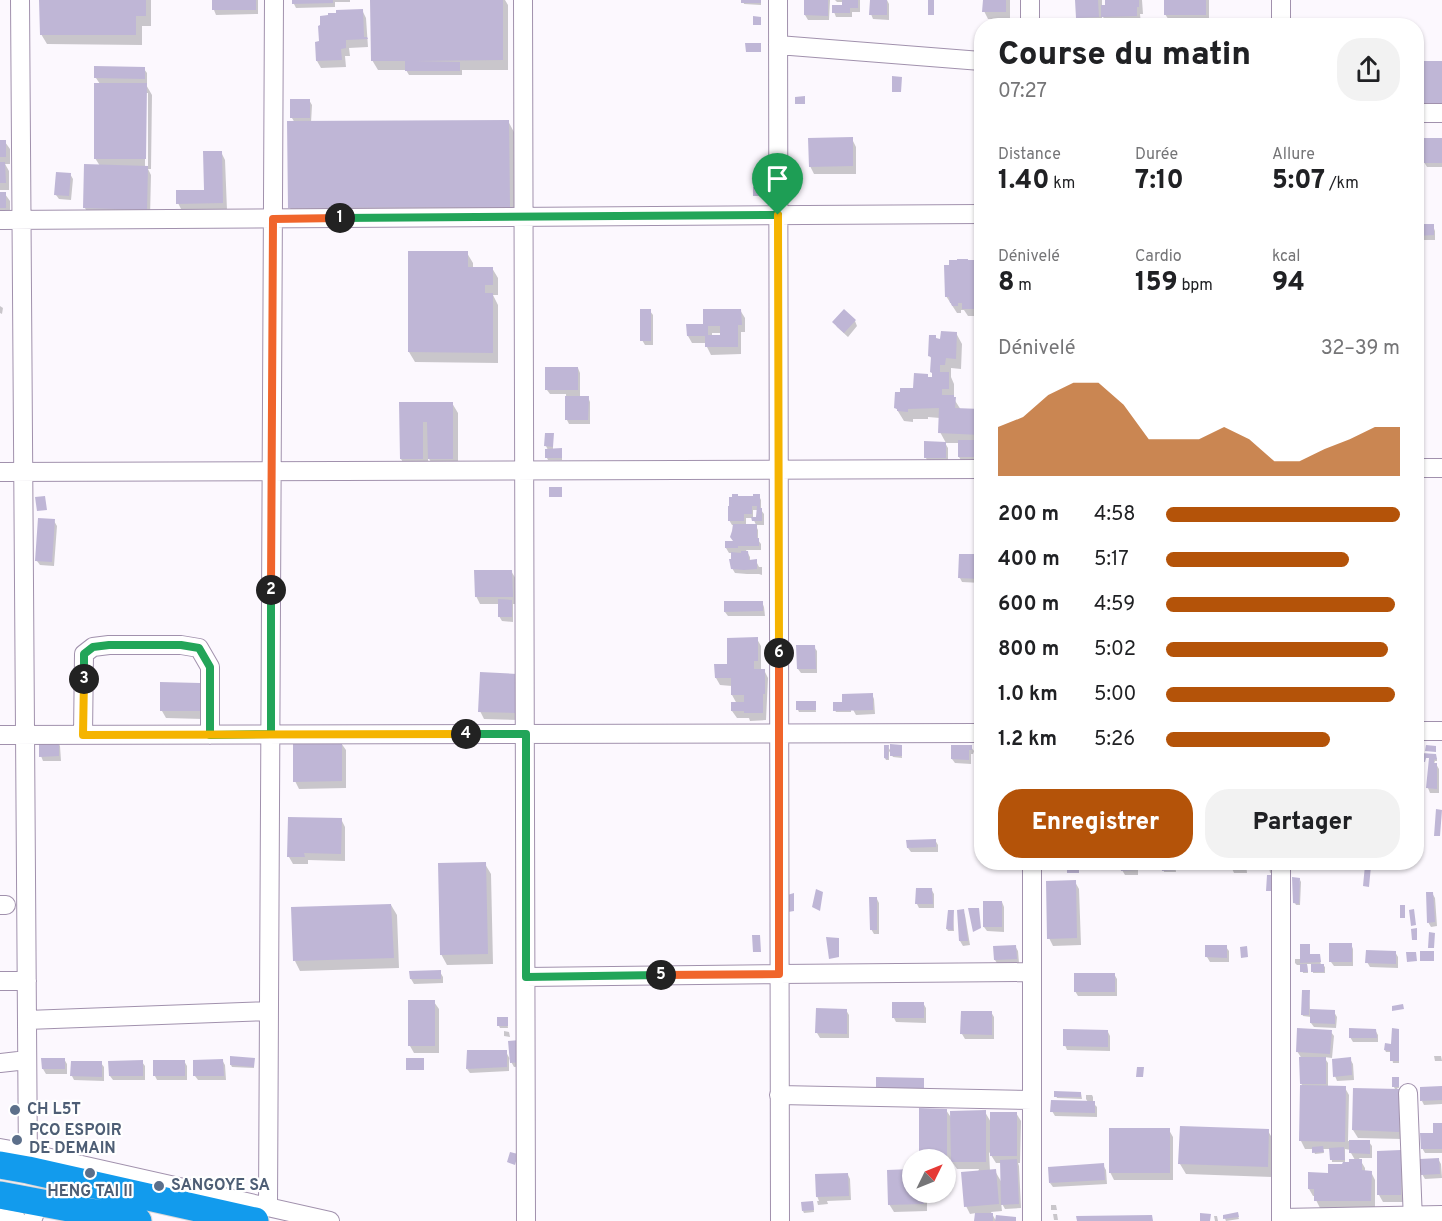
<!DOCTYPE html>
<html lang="fr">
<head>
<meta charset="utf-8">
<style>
  :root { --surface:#fff; --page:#f2f2f2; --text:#202124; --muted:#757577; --accent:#b45309 }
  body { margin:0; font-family:Overpass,sans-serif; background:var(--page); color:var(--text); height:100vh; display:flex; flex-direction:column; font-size:22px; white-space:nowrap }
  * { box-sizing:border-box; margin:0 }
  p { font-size:20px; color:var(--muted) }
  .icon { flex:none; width:33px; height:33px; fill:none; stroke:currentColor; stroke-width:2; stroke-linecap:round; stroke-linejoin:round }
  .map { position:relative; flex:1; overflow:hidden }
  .side { position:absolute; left:974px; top:18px; width:450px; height:852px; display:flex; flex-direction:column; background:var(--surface); border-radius:24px; box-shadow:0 2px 4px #0004 }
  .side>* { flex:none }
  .needle { width:39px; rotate:47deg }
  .tools { position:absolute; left:902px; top:1149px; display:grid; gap:12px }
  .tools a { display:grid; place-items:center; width:54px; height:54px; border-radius:50%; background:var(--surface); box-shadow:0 2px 4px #0004; font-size:30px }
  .pin { position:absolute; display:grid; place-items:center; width:51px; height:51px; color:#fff; margin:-62px -26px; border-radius:50% 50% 50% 0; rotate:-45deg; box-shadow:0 0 6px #0007 }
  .pin .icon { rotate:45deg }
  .km { position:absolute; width:30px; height:30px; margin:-15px; border-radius:50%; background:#222; color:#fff; font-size:16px; line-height:30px; text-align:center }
  .round { display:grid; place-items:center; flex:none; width:63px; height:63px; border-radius:24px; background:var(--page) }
  .head { display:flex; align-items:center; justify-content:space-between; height:102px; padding:0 24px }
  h1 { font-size:33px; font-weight:800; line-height:45px }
  .metrics { display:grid; grid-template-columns:repeat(3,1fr); gap:9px; height:102px; padding:6px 24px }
  .metrics div { display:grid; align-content:center }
  .metrics b { font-size:26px; font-weight:800 }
  .metrics small { font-size:16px; font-weight:400 }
  .metrics p { font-size:16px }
  .chart { height:168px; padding:12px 24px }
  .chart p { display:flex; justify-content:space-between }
  .chart svg { width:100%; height:108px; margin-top:6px; fill:var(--accent); opacity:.7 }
  .action { display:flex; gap:12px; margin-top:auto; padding:12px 24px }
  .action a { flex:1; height:69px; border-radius:24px; background:var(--accent); color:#fff; font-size:24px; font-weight:800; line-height:69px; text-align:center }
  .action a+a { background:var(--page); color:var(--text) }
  ul { padding:0 24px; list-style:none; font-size:20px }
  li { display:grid; grid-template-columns:96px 72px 1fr; align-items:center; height:45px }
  li i { height:15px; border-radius:8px; background:var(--accent) }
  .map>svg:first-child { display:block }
  .shadow { fill:#0003; fill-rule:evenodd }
  .building { fill:#bfb6d6; fill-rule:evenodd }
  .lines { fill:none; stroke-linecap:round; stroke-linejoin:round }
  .minor-casing { stroke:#a191ad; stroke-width:20 }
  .highway-casing { stroke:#d9d7d9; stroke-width:29 }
  .minor { stroke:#fff; stroke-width:18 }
  .highway { stroke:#129bed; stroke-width:27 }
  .split-1-casing { stroke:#fff; stroke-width:12 }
  .split-2-casing { stroke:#fff; stroke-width:12 }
  .split-3-casing { stroke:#fff; stroke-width:12 }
  .split-4-casing { stroke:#fff; stroke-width:12 }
  .split-5-casing { stroke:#fff; stroke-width:12 }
  .split-6-casing { stroke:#fff; stroke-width:12 }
  .split-7-casing { stroke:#fff; stroke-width:12 }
  .split-1 { stroke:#22a559; stroke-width:8 }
  .split-2 { stroke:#f0652b; stroke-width:8 }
  .split-3 { stroke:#22a559; stroke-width:8 }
  .split-4 { stroke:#f5b400; stroke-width:8 }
  .split-5 { stroke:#22a559; stroke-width:8 }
  .split-6 { stroke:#f0652b; stroke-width:8 }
  .split-7 { stroke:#f5b400; stroke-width:8 }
  .service-dot { fill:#5c6f8a; stroke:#fff; stroke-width:2 }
  .labels { text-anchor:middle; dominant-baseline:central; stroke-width:4.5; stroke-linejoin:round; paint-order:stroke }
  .service-label { font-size:16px; font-weight:bold; fill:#4e5e75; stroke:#fff; text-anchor:start }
</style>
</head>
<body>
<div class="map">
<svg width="1442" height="1221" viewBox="0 0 1442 1221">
  <rect width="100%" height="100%" fill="#fcf8fe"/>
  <path class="shadow" d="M41,0H151V26H142V45L47,44L41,34Z
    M214,0H258V14L216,15L214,10Z
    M293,0H350V2H335V7L296,8L294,4Z
    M371,0H505L508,5V70H462V75H409L406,70H378L372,60Z
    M743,0H761V5L744,4Z
    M805,0H830L829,20H808L805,15Z
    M835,0H860V12H852V17H836L834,12L843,7V2H837Z
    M871,0H887L889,4V20L873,19L871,14Z
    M984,0H1010V19H988L984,11Z
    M1077,0H1102V6H1106V0H1142L1143,14H1140L1141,24H1107L1102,15V24L1082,25L1077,17Z
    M1165,0H1209V22H1170L1165,14Z
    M362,10L366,18L368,47L349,48L350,56H345L346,67L321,68L317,61Z
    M1052,21L1054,26H1046V22Z
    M1442,63V110H1424L1419,102Z
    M144,69L147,73V83H145L152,95L151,169H148L151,175L150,217L89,216L85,208L86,166H100L95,158L100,84L96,78ZM145,93H148V167H145Z
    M309,100L312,105L311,123L508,121L514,132L515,216L296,218L290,208L295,123L292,118Z
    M1416,130L1418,134L1417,171H1416Z
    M852,139L856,147V174H814L810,166Z
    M1442,140V167H1427L1424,162Z
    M0,141L5,142L10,149V164H5L9,171V190H0Z
    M221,152L225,160L227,210L182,211L178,203L205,191Z
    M70,174L73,179L71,200L59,199L56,195Z
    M0,194H5L10,201V215H0Z
    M1416,226H1433L1435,231V240H1416Z
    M467,253L473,263V268H492L498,278V295H493L498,305V363L415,362L409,352Z
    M981,261V310H978V316H968L964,310H961V313H957L946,296Z
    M0,306L3,308L2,314L0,313Z
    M740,310L745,318V332H741V354L711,355L707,347V343H692L688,336L705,325ZM712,333H721V336H712Z
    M650,311L653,315V345H645L642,340Z
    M855,321L857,326L848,337L837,327L834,322Z
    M956,333L962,344L961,369L951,368V377L954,384V399L961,410L981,411V462H962L959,457V443H946L940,432V418L928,417V419H913V422L904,421L896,408L915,390L929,379H933L932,360L930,356L935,337L937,340Z
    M578,368L580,373V397H588L590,402V424H569L567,420L566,394H550L547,390Z
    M401,403H452L458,413V469H435L428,457V469H407L401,459Z
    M553,435V450L562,452V460H548L547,458L548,450L546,446Z
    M945,443L948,448V462H928L926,458Z
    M759,496L761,500V510L764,514V525H756L753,518H746V526H756L758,530V540L761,544V550H746L750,557V561H756L759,567H762V575L759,574H747L735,573L732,568V553H729L726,548L735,542L734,525H732L729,520L739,497ZM753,510H757V518H753Z
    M54,521L57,526L54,566L40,565L37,561Z
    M981,556V583L962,582L960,578Z
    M511,571L516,579V604H513V622L502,621L499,616L500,604H480L476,596Z
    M762,602L764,607L765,616H728L725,612Z
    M1416,602H1418L1421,606L1420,624H1416Z
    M757,639L761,646V670H764L768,678L766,720L750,721L749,718H737L732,711L737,704L732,695V686L720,685L716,678Z
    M814,647L817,651V673H801L798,669Z
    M516,675L519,720L484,719L480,711Z
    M199,684L204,692L203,719L166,718L162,711Z
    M872,694L874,699L875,714L856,715L851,706V712H836L835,710L845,703Z
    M815,702L816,712H799L798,710V703Z
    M58,742L60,746L61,761H43L41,756Z
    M341,743L346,750V788L299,789L295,781Z
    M901,746L902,758L893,757L889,751V760H886L885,758L888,747L892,753Z
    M971,747L974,751L973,754H971V764L955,763L952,759Z
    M1437,758V761H1435L1434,764H1436L1439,769V793H1430L1428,788L1430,761Z
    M977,761H981V767H979Z
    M341,819L345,827V861L308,860V864H293L289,857Z
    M935,840L938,845V852H911L908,848Z
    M1122,862H1138V875H1125L1122,870Z
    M1163,862H1175L1176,872H1164Z
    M1229,862H1246L1247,873H1234Z
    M1252,862H1267L1268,866H1253Z
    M485,864L491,874L493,964L447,965L441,954Z
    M1269,866H1272L1274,872L1270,873Z
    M1300,880L1301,882L1300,905H1296L1295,903Z
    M1075,882L1079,889L1081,945L1053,946L1049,938Z
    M931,889L934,894V908H919L917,904Z
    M1432,893L1435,898L1437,926L1431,927L1428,922Z
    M877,899L879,903V934H874L871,929Z
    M1002,902L1004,907V932L987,931L984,927Z
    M391,905L397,915L399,968L300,971L295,961Z
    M963,911L965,915L970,945L963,946L960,941Z
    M953,912L954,931H948L947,929Z
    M1351,944L1353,949V966H1334L1331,962Z
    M1309,945L1310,956L1319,955L1321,965L1324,966L1325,967V973H1313L1312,964H1307L1308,973H1303L1302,965H1297L1295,963V959H1302Z
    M1015,946L1018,951L1019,963L998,965L995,960L994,948Z
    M1226,947L1229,951V962H1210L1207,957Z
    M1395,952L1398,957V968L1370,967L1367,962Z
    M440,972L443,977V983L414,984L411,979V973Z
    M1114,974L1117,979V996H1078L1075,991Z
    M1309,991L1310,1011L1334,1012L1337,1017L1336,1028L1314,1027L1311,1023V1017L1303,1016L1302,1014Z
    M434,1002L439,1009V1053H414L410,1046Z
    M923,1003L926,1008V1023L896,1022L894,1018Z
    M846,1010L849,1015V1038H820L817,1033Z
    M991,1012L994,1017V1039H965L962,1034Z
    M507,1019L508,1028H500L499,1026Z
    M1375,1030L1378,1035V1042H1353L1350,1037Z
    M1399,1030V1063H1393L1391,1052H1386L1385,1050L1392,1045Z
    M504,1031L509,1032L510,1037L504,1036Z
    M1108,1032L1110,1036V1051L1067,1050L1065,1045Z
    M1331,1032L1334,1036L1332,1058L1324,1057L1328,1063V1088H1345L1349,1095L1348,1141L1369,1142L1372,1146V1158H1359L1365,1168V1172H1371L1375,1180V1208H1320L1316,1200V1196H1313L1309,1189L1344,1166V1162H1332L1331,1149H1323L1324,1153L1315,1154L1313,1149H1305L1301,1141L1302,1059L1297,1051ZM1345,1149L1351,1150V1153L1355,1160L1345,1164Z
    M519,1041L524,1066L514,1067L509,1058V1071L470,1073L467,1069L506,1052L511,1061Z
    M1434,1056H1441L1442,1061H1435Z
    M64,1059L67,1064V1074H46L43,1069V1060Z
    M254,1059V1068L232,1067L231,1065Z
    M1350,1059L1353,1064L1354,1080L1337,1081L1335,1076Z
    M222,1060L225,1065L226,1080H198L195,1076Z
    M184,1061L187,1066V1080H157L155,1076Z
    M142,1062L145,1066V1080H113L110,1076Z
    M101,1063L104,1067V1081L74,1080L72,1076Z
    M1398,1078L1399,1088H1397L1403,1098L1402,1139L1358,1138L1353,1130L1396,1091L1394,1087Z
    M1442,1088V1104L1424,1105L1422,1101Z
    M1081,1093L1082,1099L1057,1098L1056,1096Z
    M1086,1095H1092L1093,1097V1103L1097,1107V1117L1055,1116L1052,1111L1088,1102L1086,1099Z
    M946,1110L952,1119L985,1112L992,1124L1016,1113L1021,1121L1020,1163H1018L1019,1166L1021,1208L1005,1209L1001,1202L1002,1211L991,1212L996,1221H976V1213L970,1214L966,1206L979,1169H957L950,1159V1173H948L947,1194H932V1192H945ZM989,1152L996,1163H1001L1002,1183L995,1171H990Z
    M1442,1124V1153H1425L1422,1148Z
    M1169,1130L1173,1137V1180H1114L1110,1172Z
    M1268,1131L1274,1141L1273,1177L1186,1174L1180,1164Z
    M1400,1152L1404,1159L1405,1202H1383L1379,1195Z
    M1438,1159L1441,1164L1442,1178L1425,1179L1422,1174Z
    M1103,1165L1106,1170L1107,1184L1053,1187L1050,1183Z
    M912,1171V1192H927V1211L894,1212L889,1204Z
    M848,1175L850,1179L851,1200L827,1201L828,1204L818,1205L817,1201H819L817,1196Z
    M813,1202L814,1212L804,1213L803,1211Z
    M1051,1205H1056L1057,1210H1051Z
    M1053,1214H1057L1058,1220H1054Z
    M1214,1216H1217L1218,1221H1215Z
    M1224,1216H1238L1239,1219L1226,1221Z"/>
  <path class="building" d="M39,0H146V16H136V35H40Z
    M212,0H256V10H212Z
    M292,0H333V3L292,4Z
    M370,0H503V60L415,61L460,62V71H405V61H371Z
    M741,0H761V3H741Z
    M804,0H828V16L804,15Z
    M842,0H858V8H850V13H832V5H842Z
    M870,0H887V15H869Z
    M928,0H934V15H928Z
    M983,0H1006V12H982Z
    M1075,0H1098L1099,17L1076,18Z
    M1105,0H1139V7H1137V16L1101,17V5H1105Z
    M1164,0H1206V15H1164Z
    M363,9L364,37H367L368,39L346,40V48L341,49L342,60L316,61L315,42L319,41L318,26L320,25V16L328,15V13H336V10Z
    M753,16L761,17V25H753Z
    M1251,21H1263V26H1251Z
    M745,43H761V52H746Z
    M1418,61H1442V103H1418Z
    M94,66L145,67V79L94,78Z
    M892,76L902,77L901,92H892Z
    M94,83H147L146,159H94Z
    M805,96V104H795V97Z
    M290,99H310V118H290Z
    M509,120L510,207L288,208L287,121Z
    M853,137V166L809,167L808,138Z
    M1423,138H1442V163H1423Z
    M0,140H6V157H0Z
    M203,151H222L223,203L176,204V190H204Z
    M0,162H5L6,183H0Z
    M84,164L148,166L147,210L83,208Z
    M56,172L71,173L69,196L54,195Z
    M761,186V196H753V187Z
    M0,192H6V208H0Z
    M1416,224H1434V235L1416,236Z
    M408,251H468V267H493V285H485V293H493V353L408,352Z
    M957,259H968V260H977V259H981V303H975V309H962V303H958V306H952L951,303H950L949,297H945L944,265H949V260H957Z
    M640,309H651V341H640Z
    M703,309H741L742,325H738V347H705V336H687L686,324H703ZM708,326H720V335H708Z
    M844,309L856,320L844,333L832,322Z
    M941,331L957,332L956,359L946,358L945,365H940V372H949V389H942V395H954V397H956L955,408L981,409V435L938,433L939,408L908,409V412L897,411V409L894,408L895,392H900V388H913L914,373L928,374V377H932V373L930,372L931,357L928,356L929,335H936V338L940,339Z
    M545,367H578V390H545Z
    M565,396H589L588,420H565Z
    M399,402H453V459H428L427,422H423V459H400Z
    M545,433H554L553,447L544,446Z
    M958,440H981V457H958Z
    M924,441L946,442V458H924Z
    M562,448V458H545V449Z
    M549,487H562V497H549Z
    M732,494H738V496H753V494H760V508H762V521H752L751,517H756L757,506H752V514H744V521H728V506H729V497H732Z
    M45,496L47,510L37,511L35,497Z
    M38,518L55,519L52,562L35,561Z
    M733,524H757V538H759V546H738V548H725V541H733L730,537L732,531Z
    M741,551H748L749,560L757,559V569L744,570L731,569L729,559H731V552L741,553Z
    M959,554H981V579L958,578Z
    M474,570H512L513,597H475Z
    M498,599L512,600V617H498Z
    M724,601H763V611L724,612Z
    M758,637V661H754V669H765V694H763V713H744V711H731V702H744V695H731V678H715L714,664H727V638Z
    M796,645H815L816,669H797Z
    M480,672L517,674L515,713L478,712Z
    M160,682L200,683V711H160Z
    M873,693V710L833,711V702H842V694Z
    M796,701H816V710H796Z
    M59,740V756L39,757V741Z
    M342,741V781L293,782V742Z
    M890,744L902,745V756H890Z
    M884,745H889L888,759L884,758Z
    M951,745H972V750H969V760L951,759Z
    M1426,745L1436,746V752L1425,751Z
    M1421,753L1436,754L1437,759L1434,760V763H1437V789L1426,788L1429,758H1426L1425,762H1420Z
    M1436,809L1442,810L1440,836H1434Z
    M288,817L342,818L341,854L304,853L305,857H287Z
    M936,839V847L907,848L906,840Z
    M486,862L488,954L440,955L438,863Z
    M1067,862H1079V873H1067Z
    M1120,862H1136V870L1121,871Z
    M1161,862H1175L1176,870L1162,871Z
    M1227,862H1245V868L1239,870L1229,869Z
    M1365,865L1371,866L1369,887L1363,886Z
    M1267,875H1272V891H1266Z
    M1292,877L1300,878L1299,904L1293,903Z
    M1076,880L1077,938L1047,939L1046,881Z
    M916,888H932L933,904H915Z
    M816,889L823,892L820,911L812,907Z
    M1426,892H1433L1435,922L1427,923Z
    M794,893V911L788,912L784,896Z
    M869,897H877V930H870Z
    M983,901H1002V927H983Z
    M391,904L394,958L293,961L291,907Z
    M1400,905H1405V918H1400Z
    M968,908H979L981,928L973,932Z
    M964,909L968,941H959L957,910Z
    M1414,909L1416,925L1411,926L1409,910Z
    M948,910H954L953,930L946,929Z
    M1417,928V940H1412L1411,929Z
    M1429,932L1435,933L1434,948H1428Z
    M752,935H760L761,952H753Z
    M826,937L839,938V957L829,959Z
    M1329,943H1352V962H1329Z
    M1300,944H1310V954H1320L1321,962L1300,963Z
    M1016,945L1017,959L994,960L993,946Z
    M1205,945H1227V958L1205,957Z
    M1247,946L1248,957L1241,958L1240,947Z
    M1366,950L1396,951V964L1365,963Z
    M1420,951H1434V961H1420Z
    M1406,952H1416L1417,961L1407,962Z
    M1300,964H1307L1308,972H1300Z
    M1311,964H1324V972H1311Z
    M441,970V979H410L409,971Z
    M1074,973H1115V992H1074Z
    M1302,990H1310L1309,1015H1301Z
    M408,1000H435V1046H408Z
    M892,1002H924V1018H892Z
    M1403,1004L1404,1009L1392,1011V1006Z
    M816,1008L847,1009V1034L815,1033Z
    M1310,1009L1335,1010V1024L1310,1023Z
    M961,1011H992V1035L960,1034Z
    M497,1017H508V1026H497Z
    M1297,1028L1332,1030L1330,1054L1296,1052Z
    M1349,1028L1376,1029L1377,1038H1349Z
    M1392,1028L1399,1029V1061H1390V1051L1384,1050L1385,1043L1391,1044Z
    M1063,1029L1108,1030V1047L1063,1046Z
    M520,1040L522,1062L510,1063L508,1041Z
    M467,1050H507V1067L466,1069Z
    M230,1056L255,1058L254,1067L230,1065Z
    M1299,1057H1326V1084H1300Z
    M1351,1057L1352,1075L1333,1077L1332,1059Z
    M41,1058H65V1069H42Z
    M406,1058H424V1070H406Z
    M223,1059L224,1076H193V1060Z
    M143,1060V1076H109L108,1061Z
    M153,1060H185V1076H153Z
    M71,1061H102V1077L70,1076Z
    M1137,1067H1144L1143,1077H1136Z
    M876,1077L924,1078V1093L876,1091Z
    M1392,1077H1399V1087H1392Z
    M1300,1085L1346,1086L1345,1142L1299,1141Z
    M1442,1086V1100L1420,1101V1087Z
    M1353,1088L1399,1089V1132L1352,1130Z
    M1054,1091L1081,1092V1097H1054Z
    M1051,1100L1095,1101V1113L1050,1112Z
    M919,1108L947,1109V1160H919Z
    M986,1110V1162H951L950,1111Z
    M990,1112H1017V1156H990Z
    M1433,1123H1442V1149H1421L1420,1133H1433Z
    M1180,1126L1269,1129L1268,1167L1178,1164Z
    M1109,1128H1170V1173H1109Z
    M1349,1140H1370V1154L1349,1153Z
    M1323,1146L1324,1152L1312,1153V1147Z
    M1344,1147L1345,1160H1330L1329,1148Z
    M1401,1150V1195H1377V1151Z
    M510,1152L518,1154L515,1165L507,1162Z
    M1439,1158L1440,1174L1421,1175L1420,1159Z
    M1017,1159L1019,1204L1001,1205L1000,1160Z
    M1349,1159H1362V1170L1372,1171L1371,1201H1314V1189H1308V1172L1328,1173V1164H1342L1343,1162H1349Z
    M1104,1163L1105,1180L1049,1183L1048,1167Z
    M912,1169V1192H924V1204L888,1205L887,1170Z
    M996,1169L999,1204L964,1207L961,1172Z
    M848,1173L849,1196L816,1197L815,1174Z
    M813,1201L814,1210L802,1211L801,1202Z
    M1238,1212L1239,1217L1223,1219V1215Z
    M975,1213H993V1221H974Z
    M1200,1213L1211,1214L1210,1221H1200Z
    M996,1215L1016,1217V1221H995Z
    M1152,1215L1153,1221H1077L1076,1216Z"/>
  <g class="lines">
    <defs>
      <path id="minor" d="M20,0L28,1170
        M523,0L526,1221
        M778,0L780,1221
        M1030,0V26
        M1281,26V0
        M778,45L981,61
        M1416,113H1442
        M0,220L981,214
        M1416,468H1442
        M0,472L981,469
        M1416,731H1442
        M0,735L981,733
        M83,735L84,654L93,647L109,645H181L199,648L210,667V735
        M1032,862V1221
        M0,905H6
        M526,977L779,974L1032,972
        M0,981H27
        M27,1020L269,1011
        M0,1063L27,1060
        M1408,1093L1413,1221
        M779,1095L1032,1100
        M0,1148L28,1153L330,1221
        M268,1207L274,0
        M0,1218L18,1221
        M1281,1218L1442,1215
        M32,1221L39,1202
        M1281,1221V862"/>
      <path id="highway" d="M0,1165L28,1170L255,1221
        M0,1195L138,1221"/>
    </defs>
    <use href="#minor" class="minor-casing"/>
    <use href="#highway" class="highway-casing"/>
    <use href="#minor" class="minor"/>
    <use href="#highway" class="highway"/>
  </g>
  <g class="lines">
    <defs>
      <path id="split-1" d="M340,218L778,215"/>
      <path id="split-2" d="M271,590L273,219L340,218"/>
      <path id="split-3" d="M84,679V654L93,647L109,645H181L199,648L210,667V735L271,734V590"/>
      <path id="split-4" d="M84,679L83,735L466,734"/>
      <path id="split-5" d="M466,734H526V977L661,975"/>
      <path id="split-6" d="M661,975L779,974V653"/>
      <path id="split-7" d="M778,215L779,653"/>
    </defs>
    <use href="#split-1" class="split-1-casing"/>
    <use href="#split-2" class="split-2-casing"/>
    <use href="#split-3" class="split-3-casing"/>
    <use href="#split-4" class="split-4-casing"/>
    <use href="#split-5" class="split-5-casing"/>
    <use href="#split-6" class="split-6-casing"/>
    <use href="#split-7" class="split-7-casing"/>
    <use href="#split-1" class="split-1"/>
    <use href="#split-2" class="split-2"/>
    <use href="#split-3" class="split-3"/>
    <use href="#split-4" class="split-4"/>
    <use href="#split-5" class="split-5"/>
    <use href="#split-6" class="split-6"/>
    <use href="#split-7" class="split-7"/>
  </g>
  <g class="service-dot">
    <circle cx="15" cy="1110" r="6"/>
    <circle cx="17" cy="1140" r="6"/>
    <circle cx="90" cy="1173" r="6"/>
    <circle cx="159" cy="1186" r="6"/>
  </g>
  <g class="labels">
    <g class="service-label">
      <text x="27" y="1110">CH L5T</text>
      <text x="29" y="1131">PCO ESPOIR<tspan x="29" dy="18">DE DEMAIN</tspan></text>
      <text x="171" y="1186">SANGOYE SA</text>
      <text x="90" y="1192" text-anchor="middle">HENG TAI II</text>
    </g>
  </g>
</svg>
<div class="tools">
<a><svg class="needle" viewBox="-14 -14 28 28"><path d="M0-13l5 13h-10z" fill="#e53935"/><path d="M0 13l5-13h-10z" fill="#757577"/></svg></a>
</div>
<div class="pin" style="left:778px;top:215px;background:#1e9e55"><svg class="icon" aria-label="arrive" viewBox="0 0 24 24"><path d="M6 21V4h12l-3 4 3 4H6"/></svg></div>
<b class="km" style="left:340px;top:218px">1</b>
<b class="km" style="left:271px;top:590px">2</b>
<b class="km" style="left:84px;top:679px">3</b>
<b class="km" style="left:466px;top:734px">4</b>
<b class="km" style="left:661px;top:975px">5</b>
<b class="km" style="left:779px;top:653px">6</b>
<section class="side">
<div class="head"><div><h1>Course du matin</h1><p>07:27</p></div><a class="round"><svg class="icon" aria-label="share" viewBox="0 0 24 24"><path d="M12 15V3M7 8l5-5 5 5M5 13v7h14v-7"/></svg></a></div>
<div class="metrics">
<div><p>Distance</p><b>1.40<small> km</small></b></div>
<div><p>Durée</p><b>7:10</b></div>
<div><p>Allure</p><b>5:07<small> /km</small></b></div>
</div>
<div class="metrics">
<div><p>Dénivelé</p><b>8<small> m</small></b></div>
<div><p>Cardio</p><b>159<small> bpm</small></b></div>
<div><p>kcal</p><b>94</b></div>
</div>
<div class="chart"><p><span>Dénivelé</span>32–39 m</p>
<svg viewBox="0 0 160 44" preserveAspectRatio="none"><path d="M0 44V24L10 20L20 11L30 6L40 6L50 15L60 29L70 29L80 29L90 24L100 29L110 38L120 38L130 33L140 29L150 24L160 24V44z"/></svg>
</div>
<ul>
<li><b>200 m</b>4:58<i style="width:100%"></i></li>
<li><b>400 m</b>5:17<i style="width:78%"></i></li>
<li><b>600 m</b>4:59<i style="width:98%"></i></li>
<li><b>800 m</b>5:02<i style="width:95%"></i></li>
<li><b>1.0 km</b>5:00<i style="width:98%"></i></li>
<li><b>1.2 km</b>5:26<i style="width:70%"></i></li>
</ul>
<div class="action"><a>Enregistrer</a><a>Partager</a></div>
</section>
</div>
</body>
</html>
